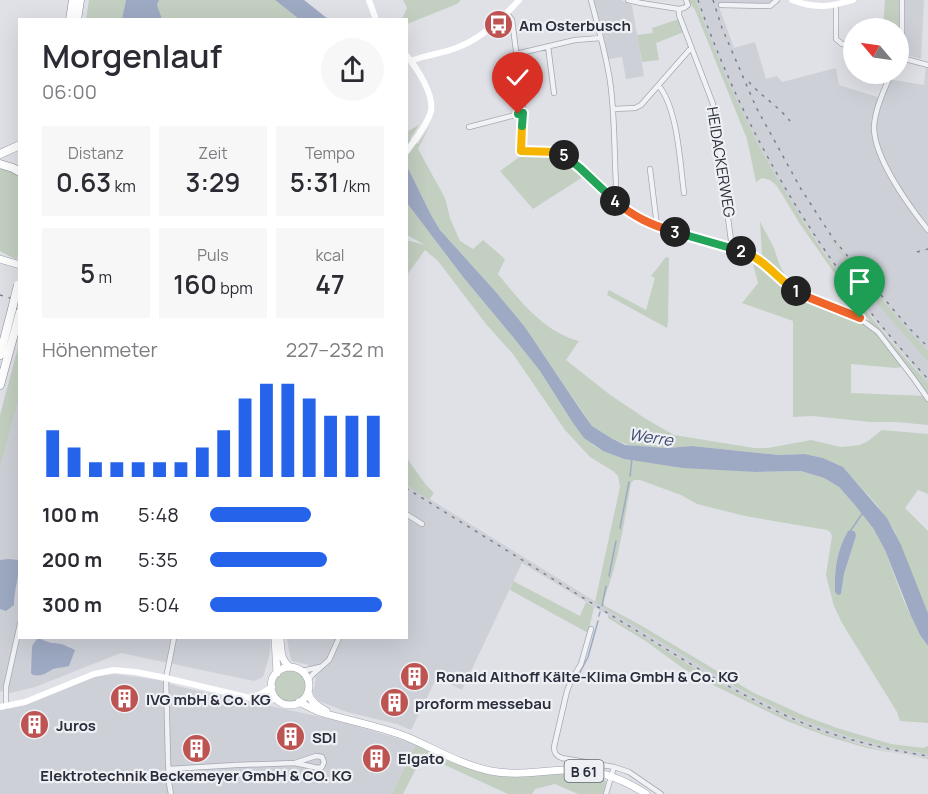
<!DOCTYPE html>
<html lang="de">
<head>
<meta charset="utf-8">
<style>
  :root { --surface:#fff; --page:#f7f7f7; --text:#2b2b33; --muted:#7c7c81; --accent:#2563eb }
  body { margin:0; font-family:Manrope,sans-serif; background:var(--page); color:var(--text); height:100vh; display:flex; flex-direction:column; font-size:22px; white-space:nowrap }
  * { box-sizing:border-box; margin:0 }
  p { font-size:20px; color:var(--muted) }
  .icon { flex:none; width:33px; height:33px; fill:none; stroke:currentColor; stroke-width:2; stroke-linecap:round; stroke-linejoin:round }
  .map { position:relative; flex:1; overflow:hidden }
  .panel { position:absolute; left:18px; top:18px; width:390px; height:621px; display:flex; flex-direction:column; background:var(--surface); border-radius:0px; box-shadow:0 6px 24px #0002 }
  .panel>* { flex:none }
  .needle { width:39px; rotate:299deg }
  .fabs { position:absolute; left:843px; top:18px; display:grid; gap:12px }
  .fabs a { display:grid; place-items:center; width:66px; height:66px; border-radius:50%; background:var(--surface); box-shadow:0 6px 24px #0002; font-size:30px }
  .pin { position:absolute; display:grid; place-items:center; width:51px; height:51px; color:#fff; margin:-62px -26px; border-radius:50% 50% 50% 0; rotate:-45deg; box-shadow:0 0 6px #0007 }
  .pin .icon { rotate:45deg }
  .km { position:absolute; width:30px; height:30px; margin:-15px; border-radius:50%; background:#222; color:#fff; font-size:16px; line-height:30px; text-align:center }
  .round { display:grid; place-items:center; flex:none; width:63px; height:63px; border-radius:32px; background:var(--page) }
  .head { display:flex; align-items:center; justify-content:space-between; height:102px; padding:0 24px }
  h1 { font-size:33px; font-weight:600; line-height:45px }
  .figures { display:grid; grid-template-columns:repeat(3,1fr); gap:9px; height:102px; padding:6px 24px }
  .figures div { display:grid; align-content:center; border-radius:0px; background:var(--page); text-align:center }
  .figures b { font-size:26px; font-weight:600 }
  .figures small { font-size:16px; font-weight:400 }
  .figures p { font-size:16px }
  .chart { height:168px; padding:12px 24px }
  .chart p { display:flex; justify-content:space-between }
  .chart svg { width:100%; height:108px; margin-top:6px; stroke:var(--accent); stroke-width:6 }
  ul { padding:0 24px; list-style:none; font-size:20px }
  li { display:grid; grid-template-columns:96px 72px 1fr; align-items:center; height:45px }
  li i { height:15px; border-radius:8px; background:var(--accent) }
  .map>svg:first-child { display:block }
  .built { fill:#ced0d8 }
  .green { fill:#c3cfc1; fill-rule:evenodd }
  .water { fill:#9eaac3 }
  .lines { fill:none; stroke-linecap:round; stroke-linejoin:round }
  .stream { stroke:#9eaac3; stroke-width:1.5 }
  .street-casing { stroke:#a5a8b0; stroke-width:6 }
  .primary-casing { stroke:#a0a4b1; stroke-width:8 }
  .highway-casing { stroke:#888d9b; stroke-width:9 }
  .street { stroke:#f1f2f5; stroke-width:4.5 }
  .secondary { stroke:#fff; stroke-width:6 }
  .primary { stroke:#fff; stroke-width:7 }
  .highway { stroke:#fff; stroke-width:8 }
  .rail { stroke:#7b7f8e; stroke-width:1.5; stroke-dasharray:3 6; stroke-linecap:butt }
  .highway-bridge-casing { stroke:#888d9b; stroke-width:9; stroke-linecap:butt }
  .highway-bridge { stroke:#fff; stroke-width:8 }
  .split-1-casing { stroke:#fff; stroke-width:12 }
  .split-2-casing { stroke:#fff; stroke-width:12 }
  .split-3-casing { stroke:#fff; stroke-width:12 }
  .split-4-casing { stroke:#fff; stroke-width:12 }
  .split-5-casing { stroke:#fff; stroke-width:12 }
  .split-6-casing { stroke:#fff; stroke-width:12 }
  .split-7-casing { stroke:#fff; stroke-width:12 }
  .split-1 { stroke:#f0652b; stroke-width:8 }
  .split-2 { stroke:#f5b400; stroke-width:8 }
  .split-3 { stroke:#22a559; stroke-width:8 }
  .split-4 { stroke:#f0652b; stroke-width:8 }
  .split-5 { stroke:#22a559; stroke-width:8 }
  .split-6 { stroke:#f5b400; stroke-width:8 }
  .split-7 { stroke:#22a559; stroke-width:8 }
  .labels { text-anchor:middle; dominant-baseline:central; stroke-width:4.5; stroke-linejoin:round; paint-order:stroke }
  .shield { fill:#eef0f4; stroke:#656873; stroke-width:1.5 }
  .shield-label { font-size:14px; font-weight:bold; fill:#2a2e3c }
  .poi-label { font-size:15px; font-weight:bold; fill:#2a2e3c; stroke:#eef0f4; text-anchor:start }
  .street-label { font-size:15px; fill:#2a2e3c; stroke:#eef0f4 }
  .water-label { font-size:16px; font-style:italic; fill:#39476b; stroke:#eef0f4 }
</style>
</head>
<body>
<div class="map">
<svg width="928" height="794" viewBox="0 0 928 794">
  <rect width="100%" height="100%" fill="#dfe1e7"/>
  <path class="built" d="M592,0H621L632,5L644,76L626,79L622,57L608,59L604,38Z
    M696,0H775L768,5L718,4L734,48L755,42L766,79L777,76L782,82L836,68L839,85L880,98L887,79L924,85L926,67H928V383L883,330L846,285L788,198L744,117L715,53Z
    M905,0H924L921,59L903,54L901,52L904,31Z
    M19,399L20,638H271L269,657L263,677L254,681L121,653L35,687L10,693L0,691V467Z
    M407,485L729,684L790,716L849,737L891,748L928,754V758L890,751L847,741L827,734L788,719L727,687L522,563L462,690L437,677L411,730L397,724L347,712L319,701L315,697L313,692L316,678L308,665L292,661L289,651L287,638H406Z
    M115,674L158,680L181,687L340,721L416,744L392,794H0V710L19,706L94,676Z"/>
  <path class="green" d="M89,0H126L122,19L86,20Z
    M159,0H275L299,19H162L157,5Z
    M403,0H461L457,4L407,24L406,20L402,19L407,8Z
    M688,0H696C745,142 826,273 928,383V425L896,422H870L813,416L793,417V321L742,303L758,283L751,256L762,257L760,221C764,230 769,238 773,246C777,255 778,264 784,273C803,301 840,304 868,322L869,320L853,300L800,224L777,186L770,180L762,178L756,182L747,139L695,10ZM851,364L896,368L906,366L927,396L851,393Z
    M885,0H899L900,30L899,37L898,28H883Z
    M679,19L684,32L656,43L659,60L642,62L637,35L653,33L652,28Z
    M419,125L410,139L418,144L430,125L418,149L445,198L450,218L460,241L473,249L483,240L505,259L498,274C520,301 544,332 579,341L566,360L609,394L646,419L674,435L754,448H768L811,440L841,447L860,445L868,441L882,430L928,434V494L918,490L905,508L928,531V613L894,530L877,505L843,467L823,458L805,454L779,455L692,446L667,448L634,446L625,444L611,438L592,426L525,327L495,291L440,230L430,213L407,166L406,129L408,131Z
    M535,153H557L576,166L586,175L533,209L500,171L522,155Z
    M0,167L9,168L20,176V246L17,260L0,251Z
    M407,203L463,277L513,337L540,371L571,420L593,445L603,451L624,459L652,463L756,472L801,471L824,478L839,487L854,504L873,528L885,550L903,599L920,635L928,646V723L900,721L897,712L842,623L834,606L826,575L832,536L830,532L827,530L745,516L697,504L681,495L640,480H634L631,483C624,523 618,564 603,602L605,606L642,626L754,693L805,716L837,728L891,744L923,748L928,746V754L891,748L849,737L790,716L730,684L595,602L620,487L618,476L613,471L590,457L565,430L513,354L486,324L438,261L425,250L407,275L406,240L425,245L407,235ZM848,531L856,536L844,574L841,594L835,592C834,570 837,550 848,531Z
    M826,233L908,330L928,351V362L876,302Z
    M666,257L669,258L668,322L667,328L607,295L609,290L646,310L655,278L651,276Z
    M19,344V399L0,467V415Z
    M406,457L426,485L434,493L429,500L407,485Z
    M513,581L580,616L586,602L594,607L588,633L510,590Z
    M608,615C667,650 724,689 787,718C831,738 879,752 928,758V759L867,748L826,736L787,721L707,682L684,669L647,642L608,618Z
    M274 686a16 16 0 1 1 32 0a16 16 0 1 1-32 0Z
    M416,744C442,758 469,772 499,776C530,779 578,765 606,781L604,794H578L555,784L535,789L532,794H508L423,755L403,794H392Z"/>
  <path class="water" d="M126,0H159L157,5L162,19H122Z
    M275,0H304L328,19H299Z
    M407,166L430,213L440,230L495,291L525,327L582,412L592,426L611,438L625,445L667,448L692,446L779,455L805,454L823,458L843,467L887,518L901,545L928,613V646L920,635L911,616L885,550L873,528L854,504L839,487L824,478L801,471L756,472L683,468L624,459L603,451L584,438L571,420L540,371L513,337L463,277L407,203Z
    M851,530L855,532L856,536L844,574L841,594L838,595L835,592C834,570 837,550 848,531Z
    M8,559L19,560C20,575 14,589 14,605L6,611L0,609V560Z
    M37,639H41C48,643 53,643 61,644C65,645 70,648 75,650L69,666C63,668 59,667 53,669C44,674 44,676 33,675L31,673L32,646Z"/>
  <g class="lines">
    <path class="stream" d="M630,476L632,459
      M620,528L629,482
      M851,530L862,514
      M609,576L616,541
      M602,606L606,586
      M599,616L600,612
      M577,678L588,657L598,621"/>
    <defs>
      <path id="street" d="M591,0C598,27 606,54 610,81C615,115 614,150 616,184L615,194L612,199
        M628,0L641,3L679,9L684,8L688,5L686,0
        M721,5L770,6L777,0
        M836,5V39L842,44L854,46
        M679,9V15L713,104L732,248
        M507,13L512,20L523,104L521,151H547L561,154L581,168L621,206L640,219L657,226L714,242L750,254L758,258L777,276L801,294L859,318L878,332L914,379L928,399
        M548,46L554,93
        M898,49L902,31V0
        M516,54L575,40L601,38
        M898,57L928,65
        M891,74C884,90 875,109 874,127C874,158 909,206 928,230
        M659,86C678,110 680,163 684,193
        M613,109L635,108L641,105L691,48
        M469,127L523,113
        M650,169L657,226
        M406,514L422,524
        M591,629L581,664L571,681L567,691L554,747C554,753 556,756 562,758L614,767
        M302,671L320,667
        M308,681L312,675L329,660L339,638
        M6,706V687L20,624
        M169,769L236,765L295,763L318,768L322,767L324,762L322,757L316,756L295,763
        M171,794L169,783L168,759L166,678L174,638
        M606,794L614,767L629,772L661,794"/>
      <path id="primary" d="M0,259L20,265
        M275,638L277,673
        M280,638C281,649 280,660 290,667
        M271 686a19 19 0 1 1 38 0a19 19 0 1 1-38 0Z
        M308,692C310,702 318,706 326,711
        M299,702C306,705 312,709 320,712C349,721 379,726 407,737C435,749 461,765 491,771C515,776 540,771 564,770C593,768 622,778 646,794"/>
      <path id="highway" d="M70,20L73,0
        M77,20L80,0
        M0,154L20,145
        M0,164L13,168L20,172
        M0,355L12,309
        M0,385L20,312"/>
    </defs>
    <use href="#street" class="street-casing"/>
    <use href="#primary" class="primary-casing"/>
    <use href="#highway" class="highway-casing"/>
    <use href="#street" class="street"/>
    <path class="secondary" d="M369,0L376,20
      M792,0C815,9 830,7 853,0
      M406,55C417,68 434,94 431,111C428,124 414,141 406,152
      M411,61C425,55 441,54 456,48C479,40 503,18 519,0
      M251,697L261,694L272,687
      M0,707L25,702L94,674L114,670L136,672L166,678L259,700L276,699"/>
    <use href="#primary" class="primary"/>
    <use href="#highway" class="highway"/>
    <path class="rail" d="M698,0C747,141 826,269 928,379
      M713,0L722,28L756,107L801,189L834,240L910,329L928,347
      M749,82C761,96 778,106 790,121
      M917,252L928,249
      M0,295L20,301
      M406,488C477,532 548,576 619,620C683,659 747,702 818,729C854,742 890,750 928,756"/>
    <defs>
      <path id="highway-bridge" d="M12,309L18,285"/>
    </defs>
    <use href="#highway-bridge" class="highway-bridge-casing"/>
    <use href="#highway-bridge" class="highway-bridge"/>
  </g>
  <g class="lines">
    <defs>
      <path id="split-1" d="M796,291L810,298L860,318"/>
      <path id="split-2" d="M741,251C765,259 776,278 796,291"/>
      <path id="split-3" d="M675,232L741,251"/>
      <path id="split-4" d="M615,201C634,217 651,225 675,232"/>
      <path id="split-5" d="M564,155L580,168L615,201"/>
      <path id="split-6" d="M522,126L521,151L556,152L564,155"/>
      <path id="split-7" d="M518,114L523,113L522,126"/>
    </defs>
    <use href="#split-1" class="split-1-casing"/>
    <use href="#split-2" class="split-2-casing"/>
    <use href="#split-3" class="split-3-casing"/>
    <use href="#split-4" class="split-4-casing"/>
    <use href="#split-5" class="split-5-casing"/>
    <use href="#split-6" class="split-6-casing"/>
    <use href="#split-7" class="split-7-casing"/>
    <use href="#split-1" class="split-1"/>
    <use href="#split-2" class="split-2"/>
    <use href="#split-3" class="split-3"/>
    <use href="#split-4" class="split-4"/>
    <use href="#split-5" class="split-5"/>
    <use href="#split-6" class="split-6"/>
    <use href="#split-7" class="split-7"/>
  </g>
  <defs>
    <symbol id="bus-disc" viewBox="-11 -11 22 22"><circle r="9.5" fill="#bd5452" stroke="#eef0f4"/><path d="M-5-6H5V4H4V6H2V4H-2V6H-4V4H-5ZM-3.5-4V0h7V-4ZM-3.5 1.2v1.5H-2V1.2ZM2 1.2v1.5H3.5V1.2Z" fill="#fff"/></symbol>
    <symbol id="building-disc" viewBox="-11 -11 22 22"><circle r="9.5" fill="#bd5452" stroke="#eef0f4"/><path d="M-4-6H4V6H1V3H-1V6H-4ZM-2.5-4.3h1.7v1.8h-1.7ZM.8-4.3h1.7v1.8H.8ZM-2.5-1h1.7V.8h-1.7ZM.8-1h1.7V.8H.8Z" fill="#fff"/></symbol>
  </defs>
  <g fill-rule="evenodd">
    <use href="#bus-disc" x="482" y="8" width="33" height="33"/>
    <use href="#building-disc" x="398" y="660" width="33" height="33"/>
    <use href="#building-disc" x="108" y="682" width="33" height="33"/>
    <use href="#building-disc" x="378" y="686" width="33" height="33"/>
    <use href="#building-disc" x="18" y="708" width="33" height="33"/>
    <use href="#building-disc" x="274" y="720" width="33" height="33"/>
    <use href="#building-disc" x="180" y="732" width="33" height="33"/>
    <use href="#building-disc" x="360" y="742" width="33" height="33"/>
  </g>
  <g class="labels">
    <rect class="shield" x="564.5" y="760" width="39" height="22" rx="4.5"/>
    <g class="shield-label">
      <text x="584" y="771">B 61</text>
    </g>
    <g class="poi-label">
      <text x="519" y="25">Am Osterbusch</text>
      <text x="436" y="676">Ronald Althoff Kälte-Klima GmbH &amp; Co. KG</text>
      <text x="146" y="699">IVG mbH &amp; Co. KG</text>
      <text x="415" y="703">proform messebau</text>
      <text x="56" y="725">Juros</text>
      <text x="312" y="737">SDI</text>
      <text x="398" y="758">Elgato</text>
      <text x="196" y="775" text-anchor="middle">Elektrotechnik Beckemeyer GmbH &amp; CO. KG</text>
    </g>
    <g class="street-label">
      <text transform="translate(721 162) rotate(81)">HEIDACKERWEG</text>
    </g>
    <g class="water-label">
      <text transform="translate(651 437) rotate(8)">Werre</text>
    </g>
  </g>
</svg>
<div class="fabs">
<a><svg class="needle" viewBox="-14 -14 28 28"><path d="M0-13l5 13h-10z" fill="#e53935"/><path d="M0 13l5-13h-10z" fill="#7c7c81"/></svg></a>
</div>
<div class="pin" style="left:860px;top:318px;background:#1e9e55"><svg class="icon" aria-label="arrive" viewBox="0 0 24 24"><path d="M6 21V4h12l-3 4 3 4H6"/></svg></div>
<div class="pin" style="left:518px;top:114px;background:#d93025"><svg class="icon" aria-label="check" viewBox="0 0 24 24"><path d="M5 12l5 5 9-10"/></svg></div>
<b class="km" style="left:796px;top:291px">1</b>
<b class="km" style="left:741px;top:251px">2</b>
<b class="km" style="left:675px;top:232px">3</b>
<b class="km" style="left:615px;top:201px">4</b>
<b class="km" style="left:564px;top:155px">5</b>
<section class="panel">
<div class="head"><div><h1>Morgenlauf</h1><p>06:00</p></div><a class="round"><svg class="icon" aria-label="share" viewBox="0 0 24 24"><path d="M12 15V3M7 8l5-5 5 5M5 13v7h14v-7"/></svg></a></div>
<div class="figures">
<div><p>Distanz</p><b>0.63<small> km</small></b></div>
<div><p>Zeit</p><b>3:29</b></div>
<div><p>Tempo</p><b>5:31<small> /km</small></b></div>
</div>
<div class="figures">
<div><b>5<small> m</small></b></div>
<div><p>Puls</p><b>160<small> bpm</small></b></div>
<div><p>kcal</p><b>47</b></div>
</div>
<div class="chart"><p><span>Höhenmeter</span>227–232 m</p>
<svg viewBox="0 0 160 44" preserveAspectRatio="none"><path d="M5 44V25M15 44V32M25 44V38M35 44V38M45 44V38M55 44V38M65 44V38M75 44V32M85 44V25M95 44V12M105 44V6M115 44V6M125 44V12M135 44V19M145 44V19M155 44V19"/></svg>
</div>
<ul>
<li><b>100 m</b>5:48<i style="width:58%"></i></li>
<li><b>200 m</b>5:35<i style="width:67%"></i></li>
<li><b>300 m</b>5:04<i style="width:99%"></i></li>
</ul>
</section>
</div>
</body>
</html>
